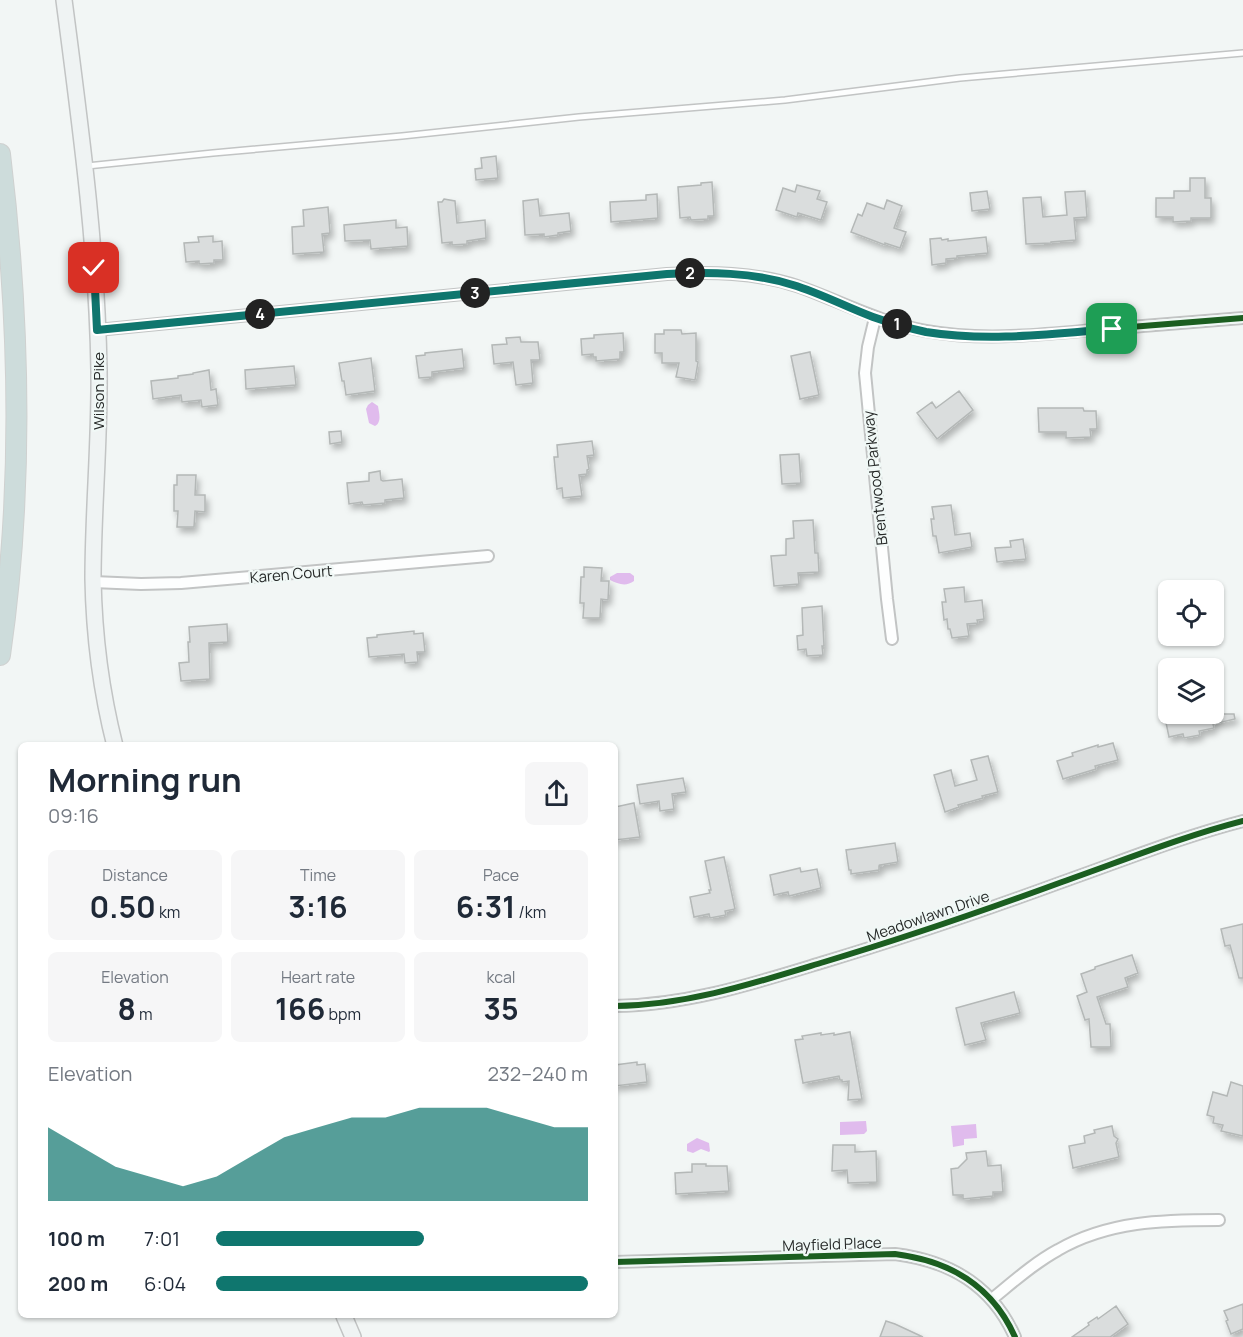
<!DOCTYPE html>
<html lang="en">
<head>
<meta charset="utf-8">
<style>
  :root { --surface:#fff; --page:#f6f6f7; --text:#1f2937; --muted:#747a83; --accent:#0f766e }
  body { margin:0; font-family:Manrope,sans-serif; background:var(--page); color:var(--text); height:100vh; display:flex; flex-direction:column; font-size:22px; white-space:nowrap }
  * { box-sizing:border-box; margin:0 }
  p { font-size:20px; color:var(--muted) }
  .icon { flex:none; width:33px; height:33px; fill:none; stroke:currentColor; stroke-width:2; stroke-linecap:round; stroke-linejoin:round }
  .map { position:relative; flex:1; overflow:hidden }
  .details { position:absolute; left:18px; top:742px; width:600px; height:576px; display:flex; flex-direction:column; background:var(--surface); border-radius:9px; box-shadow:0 2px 4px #0004 }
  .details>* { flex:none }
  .buttons { position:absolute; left:1158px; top:580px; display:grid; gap:12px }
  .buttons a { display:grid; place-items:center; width:66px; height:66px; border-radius:9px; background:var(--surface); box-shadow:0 2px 4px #0004; font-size:30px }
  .pin { position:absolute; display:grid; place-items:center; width:51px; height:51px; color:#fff; margin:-26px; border-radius:12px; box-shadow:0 3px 9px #0006 }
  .km { position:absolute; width:30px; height:30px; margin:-15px; border-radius:50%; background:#222; color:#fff; font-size:16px; line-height:30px; text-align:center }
  .round { display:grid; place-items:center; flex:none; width:63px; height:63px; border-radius:9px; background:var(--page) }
  .head { display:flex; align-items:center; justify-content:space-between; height:102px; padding:0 30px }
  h1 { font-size:33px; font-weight:700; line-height:45px }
  .stats { display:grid; grid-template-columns:repeat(3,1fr); gap:9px; height:102px; padding:6px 30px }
  .stats div { display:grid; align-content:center; border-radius:9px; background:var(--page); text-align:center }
  .stats b { font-size:30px; font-weight:700 }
  .stats small { font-size:16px; font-weight:400 }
  .stats p { font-size:16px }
  .chart { height:168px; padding:12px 30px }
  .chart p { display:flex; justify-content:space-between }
  .chart svg { width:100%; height:108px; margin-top:6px; fill:var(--accent); opacity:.7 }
  ul { padding:0 30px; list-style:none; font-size:20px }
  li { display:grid; grid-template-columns:96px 72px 1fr; align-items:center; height:45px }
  li i { height:15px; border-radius:8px; background:var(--accent) }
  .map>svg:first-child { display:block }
  .water { fill:#e0bbed }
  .building { fill:#dadddd; stroke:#b4b8b7; stroke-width:1.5; filter:url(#shadow) }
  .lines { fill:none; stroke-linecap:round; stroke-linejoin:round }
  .service-casing { stroke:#c2c4c4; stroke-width:8 }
  .minor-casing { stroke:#c2c4c4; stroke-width:14 }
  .secondary-casing { stroke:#c2c4c4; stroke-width:18 }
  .motorway-casing { stroke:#cfd1d0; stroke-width:22 }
  .service { stroke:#fdfefe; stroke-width:5 }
  .minor { stroke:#fdfefe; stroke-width:10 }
  .secondary { stroke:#eff3f3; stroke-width:15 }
  .motorway { stroke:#cddcdb; stroke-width:20 }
  .cycleway-casing { stroke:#f0f8f6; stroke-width:10 }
  .cycleway { stroke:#1b5e20; stroke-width:6 }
  .route-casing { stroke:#fff; stroke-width:12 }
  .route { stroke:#0f766e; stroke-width:8 }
  .labels { text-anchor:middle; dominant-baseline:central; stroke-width:4.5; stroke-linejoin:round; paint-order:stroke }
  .street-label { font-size:15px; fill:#262928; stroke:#f0f8f6 }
</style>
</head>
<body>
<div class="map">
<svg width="1243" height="1337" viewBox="0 0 1243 1337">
  <defs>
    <filter id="shadow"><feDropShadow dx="3" dy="5" stdDeviation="3" flood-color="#0004"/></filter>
  </defs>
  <rect width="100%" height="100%" fill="#f2f6f5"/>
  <path class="water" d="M372,402L378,406C379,413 382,422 375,426L369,423L366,409L368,405Z
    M617,573H630L634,576V581C626,587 618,584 610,580V577Z
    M866,1121L867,1131L864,1134L840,1135V1122Z
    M976,1124L977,1138L964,1139V1145L953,1147L951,1126Z
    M697,1138L709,1143L710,1151L709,1152L701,1149L693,1153L687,1151V1144Z"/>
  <path class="building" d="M496,156L498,178L476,180L475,169L482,168L481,158Z
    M1190,178H1205V198H1211V218H1191V221L1173,222V217H1156V198H1174V191H1190Z
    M712,182L714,216H708V219L691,220L690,217L680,218L678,187L701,185V183Z
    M797,185L820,191L817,199L827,202L821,220L798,213L797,217L776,210L783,188L795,192Z
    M987,191L990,209L972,211L970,193Z
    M1085,191L1087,217L1074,218L1076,240L1051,242V243L1026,244L1023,198L1041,197L1043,217L1067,215L1065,192Z
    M657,194L658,218L611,222L610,202L646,200V195Z
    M444,199L455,201L457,223L485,220L486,238L467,241V244L452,245V242L442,243L438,202H442Z
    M538,199L540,216L569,213L571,231L558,233V235L544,237V234L525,235L523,201Z
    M887,200L902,206L894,228L906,232L900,248L885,243V245L851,232L858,214L862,216L867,203L884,209Z
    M328,207L330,233L322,234L324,252L293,254L292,227L304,226L303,210Z
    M396,220V228L407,227L408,246L371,249L370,240L345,241L344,225Z
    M213,236V242L222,241L223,260H214V263L199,264V261L186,262L184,243L199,242L198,237Z
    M986,237L988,253L957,256V258L946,259V263L932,265L930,239L941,238L942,240L948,239V241Z
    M664,330H681L682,334L696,333V361L698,362L695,380L676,377L679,363H662V353H655V334H664Z
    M623,333L624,352H620V359L596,361V357H593V354L582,355L581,339L594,338V335Z
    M520,337L521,342H538L540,360H531L533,383L516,385L513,362L494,364L492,345L507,344L506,338Z
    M462,349L464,368L432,372V377L419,378L416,356L425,355V353Z
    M810,352L819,395L800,399L791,356Z
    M371,358L375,391L346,395L344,381H342L339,363Z
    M294,366L296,385L246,389L245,370Z
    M209,370L211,390L216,389L218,405L202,407L201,400L182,402L181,395L153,399L151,381L178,378V376L193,374V373Z
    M959,391L973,410L937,439L917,413L932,402L936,408Z
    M1038,408H1083L1084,411H1096L1097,429H1090L1091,437L1066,438V432H1039Z
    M341,431L342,442L330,444L329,432Z
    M592,441L594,455L587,456L589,469L587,470V474L579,475L582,496L563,498L562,488L557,489L554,457H558L557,445Z
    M799,454L801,483L782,484L780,455Z
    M380,471L381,480L383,481L402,479L404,498L385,500V503L363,505L362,502L349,504L347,483L369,481V473Z
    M177,475H196L195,495H205V512L195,511L194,527H177L178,511H174V485H177Z
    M951,505L955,535L970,533L972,547L939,553L936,536H933L931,519H934L932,507Z
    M813,520L815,553H818L819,572L798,573L799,584L774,586L771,556L786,555V539L794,538L793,521Z
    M1023,539L1026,559L997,562L995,548L1011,547L1010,541Z
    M584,567L602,568L601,581H609L608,600L601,599L600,618H583L584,603H580L581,577H584Z
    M964,587L965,602L982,600L984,619L977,620L978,623L967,624L969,636L952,638L950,629H948L947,619L944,620L942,602H946L944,589Z
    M822,606L824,646H822L823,655L807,656L806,649L798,650L797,636L803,635L802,608Z
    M227,624L228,642L209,643L210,679L181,681L179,663L189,662L188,642H190L189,627Z
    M414,631V634L423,633L425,652H417L418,662L405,663L404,654L369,657L367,638L377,637V635Z
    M1186,714H1234L1235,719L1213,724L1214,728L1199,731L1200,735L1184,738L1183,734L1169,737L1165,718Z
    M1113,743L1118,760L1095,766L1096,769L1063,779L1057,761L1073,756L1072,753L1098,745V747Z
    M988,756L998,792L982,796L983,798L958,805L959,807L945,812L934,775L951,770L955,786L977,780L971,760Z
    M683,778L686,792L672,794L674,809L660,811L659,801L640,804L637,785Z
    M634,803L640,837L615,840V807Z
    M895,843L898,862L880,865L881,866H879V870L851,874V870H849L846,850Z
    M724,857L735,909L725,911L726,915L710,918L709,914L694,917L690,897L710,893L709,890H711L705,861Z
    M800,868L801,872L817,869L821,888L789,896L788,892L774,895L770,875Z
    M1243,924V978H1239L1230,945L1225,946L1221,929Z
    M1132,955L1138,973L1125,978L1128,987L1097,997L1106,1024H1110L1111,1047H1091L1089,1019L1085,1020L1077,996L1087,992L1081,974L1095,969V967Z
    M1014,992L1020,1013L981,1023L986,1040L965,1045L956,1008Z
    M850,1032L862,1099L848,1100L849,1081L842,1082V1080H840L839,1076L803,1083L795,1040L803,1039L802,1036L821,1033V1035L834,1033V1035Z
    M637,1062V1065L645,1064L647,1082L615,1086V1065Z
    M1231,1082L1243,1086V1136L1221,1131L1223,1125L1213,1123L1214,1117L1207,1115L1213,1092L1227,1096Z
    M1112,1126L1114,1136L1118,1139L1116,1143L1119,1157L1073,1168L1069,1146L1085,1143L1084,1136L1095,1133L1094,1130Z
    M833,1145H855V1152L876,1151L877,1182L848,1183L847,1170L832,1171Z
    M986,1151L988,1166L1001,1165L1003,1192H993V1196L963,1199V1195H953L951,1169L958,1168L967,1159L966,1153Z
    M692,1164H706V1166H727L729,1191L676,1194L675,1173L692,1172Z
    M1243,1304V1329L1231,1334L1226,1321L1228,1320L1224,1311Z
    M1116,1306L1128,1324L1110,1337H1072L1089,1325L1088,1323L1097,1317L1098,1319Z
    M886,1321L895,1324L923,1337H880Z"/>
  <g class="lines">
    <defs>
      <path id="service" d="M87,166L213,153L402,136L579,117L785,100L960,78L1243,53"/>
      <path id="minor" d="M875,318L868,347L865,373L887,599L892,639
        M97,330L667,274C710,272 755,272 797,286C840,301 880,323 926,331C981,341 1037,335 1093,330C1143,326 1193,322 1243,318
        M93,582L141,584L181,583L488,556
        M615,1006C688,1005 755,983 824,962C904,938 983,911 1062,882C1122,861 1181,837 1243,821
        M615,1262L895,1254C950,1261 992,1285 1015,1337
        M992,1299C1013,1282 1034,1263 1058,1250C1108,1221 1163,1220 1219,1220"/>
      <path id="secondary" d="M64,0C80,123 97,246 99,370C100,440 93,510 93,579C94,635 101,691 115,746
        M344,1316L353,1337"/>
      <path id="motorway" d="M0,154C20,320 24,489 0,655"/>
    </defs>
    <use href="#service" class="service-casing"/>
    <use href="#minor" class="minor-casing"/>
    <use href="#secondary" class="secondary-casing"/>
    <use href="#motorway" class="motorway-casing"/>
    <use href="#service" class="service"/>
    <use href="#minor" class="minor"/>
    <use href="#secondary" class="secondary"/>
    <use href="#motorway" class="motorway"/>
    <defs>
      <path id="cycleway" d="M97,330L667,274C710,272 755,272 797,286C840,301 880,323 926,331C981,341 1037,335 1093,330C1143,326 1193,322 1243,318
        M615,1006C688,1005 755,983 824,962C904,938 983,911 1062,882C1122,861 1181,837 1243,821
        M615,1262L895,1254C950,1261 992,1285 1015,1337"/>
    </defs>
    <use href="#cycleway" class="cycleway-casing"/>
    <use href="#cycleway" class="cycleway"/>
  </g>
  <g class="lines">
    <defs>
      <path id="route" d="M94,268L97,330L667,274C709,272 752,272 793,285C820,293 846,307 873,317C890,323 908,328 926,332C988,342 1050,334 1112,329"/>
    </defs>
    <use href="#route" class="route-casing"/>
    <use href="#route" class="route"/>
  </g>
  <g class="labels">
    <g class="street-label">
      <text transform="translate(98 391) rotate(-90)">Wilson Pike</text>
      <text transform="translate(875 478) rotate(-96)">Brentwood Parkway</text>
      <text transform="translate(291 574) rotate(-5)">Karen Court</text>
      <text transform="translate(928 916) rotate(-19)">Meadowlawn Drive</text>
      <text transform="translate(832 1244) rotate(-2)">Mayfield Place</text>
    </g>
  </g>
</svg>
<div class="buttons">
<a><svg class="icon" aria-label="locate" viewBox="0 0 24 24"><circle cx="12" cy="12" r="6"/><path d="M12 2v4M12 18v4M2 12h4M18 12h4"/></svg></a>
<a><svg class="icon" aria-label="layers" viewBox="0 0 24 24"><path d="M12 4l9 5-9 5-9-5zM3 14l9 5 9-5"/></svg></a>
</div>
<div class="pin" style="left:1112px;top:329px;background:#1e9e55"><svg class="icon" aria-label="arrive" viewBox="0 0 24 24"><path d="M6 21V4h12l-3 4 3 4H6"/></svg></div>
<div class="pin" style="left:94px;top:268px;background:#d93025"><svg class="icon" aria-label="check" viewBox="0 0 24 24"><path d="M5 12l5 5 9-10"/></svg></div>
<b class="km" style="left:897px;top:324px">1</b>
<b class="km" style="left:690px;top:273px">2</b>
<b class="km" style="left:475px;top:293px">3</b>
<b class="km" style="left:260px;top:314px">4</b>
<section class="details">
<div class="head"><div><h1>Morning run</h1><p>09:16</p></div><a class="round"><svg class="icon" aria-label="share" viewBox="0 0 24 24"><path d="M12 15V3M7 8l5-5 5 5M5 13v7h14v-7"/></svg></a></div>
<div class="stats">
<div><p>Distance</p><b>0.50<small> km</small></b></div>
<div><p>Time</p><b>3:16</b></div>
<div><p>Pace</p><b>6:31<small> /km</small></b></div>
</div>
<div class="stats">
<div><p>Elevation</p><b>8<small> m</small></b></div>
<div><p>Heart rate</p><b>166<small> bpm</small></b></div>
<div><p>kcal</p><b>35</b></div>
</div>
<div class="chart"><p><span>Elevation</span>232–240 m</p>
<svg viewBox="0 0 160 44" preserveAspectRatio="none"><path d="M0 44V14L10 22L20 30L30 34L40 38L50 34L60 26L70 18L80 14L90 10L100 10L110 6L120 6L130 6L140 10L150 14L160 14V44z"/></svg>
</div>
<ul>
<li><b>100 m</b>7:01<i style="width:56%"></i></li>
<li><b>200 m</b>6:04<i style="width:100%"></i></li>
</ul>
</section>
</div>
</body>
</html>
